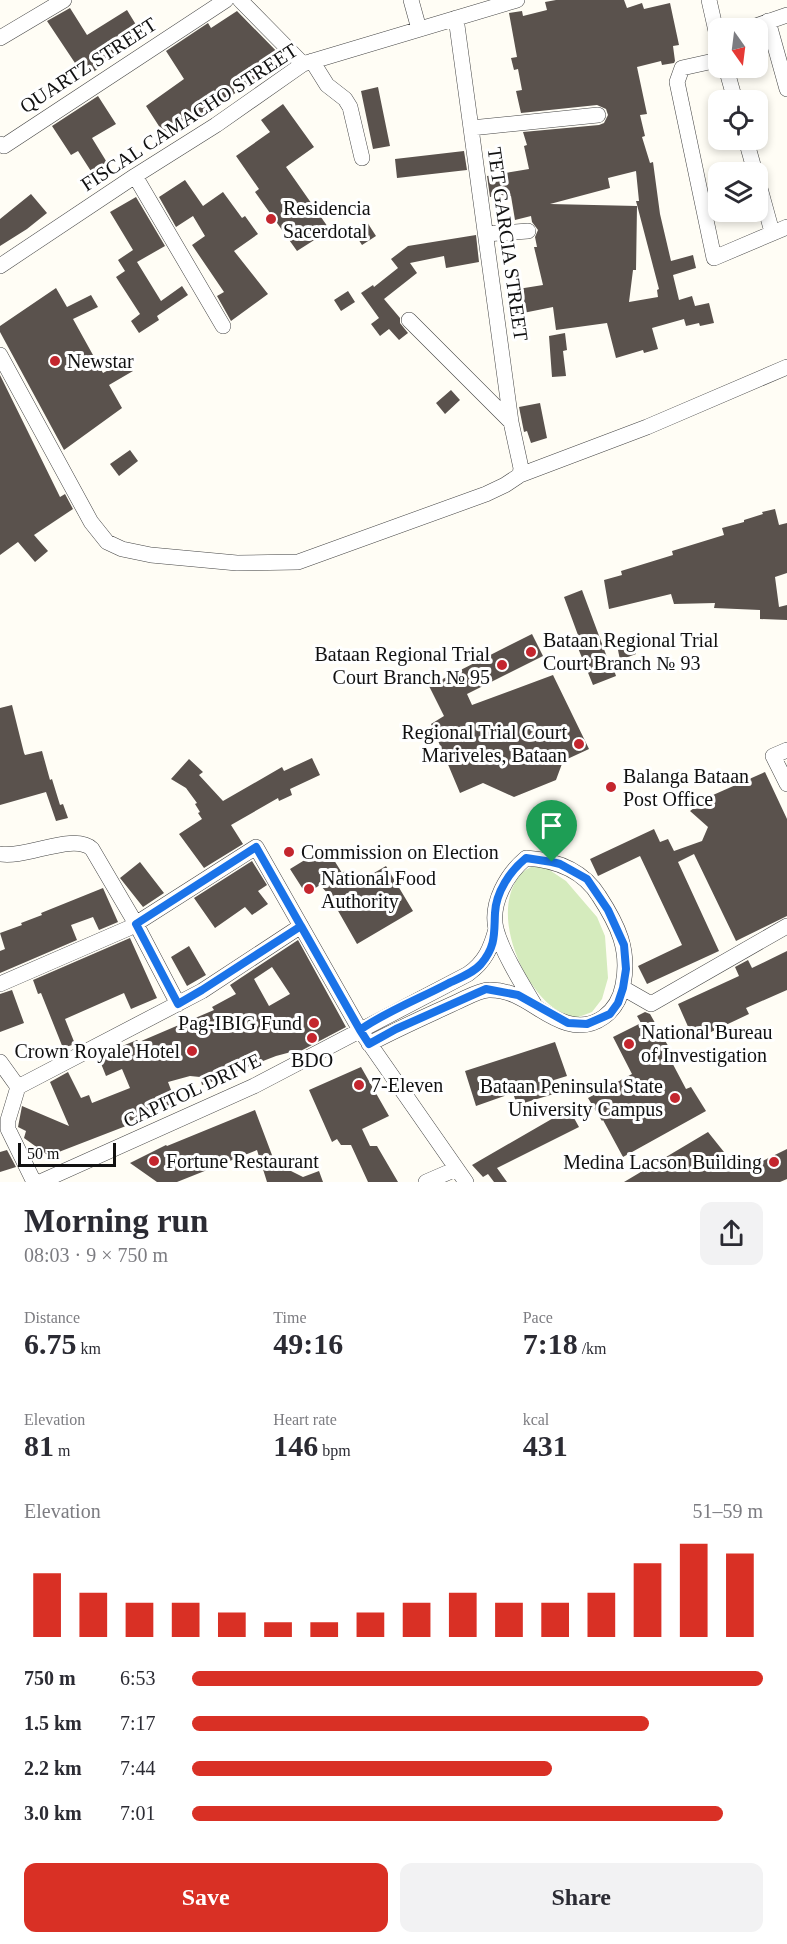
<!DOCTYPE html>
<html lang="en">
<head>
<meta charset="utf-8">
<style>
  :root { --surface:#fff; --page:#f2f2f3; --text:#2b2b33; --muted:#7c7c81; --accent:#d93025 }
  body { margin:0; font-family:Georgia,serif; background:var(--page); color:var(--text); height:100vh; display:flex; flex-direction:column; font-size:22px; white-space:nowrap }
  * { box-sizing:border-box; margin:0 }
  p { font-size:20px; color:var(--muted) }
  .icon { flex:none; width:33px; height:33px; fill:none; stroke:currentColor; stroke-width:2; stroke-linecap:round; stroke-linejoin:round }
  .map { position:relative; height:1182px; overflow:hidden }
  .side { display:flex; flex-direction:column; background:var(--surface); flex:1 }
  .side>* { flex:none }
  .needle { width:39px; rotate:166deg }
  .controls { position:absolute; left:708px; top:18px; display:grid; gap:12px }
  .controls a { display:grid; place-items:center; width:60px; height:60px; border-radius:12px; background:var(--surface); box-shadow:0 3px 9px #0003; font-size:30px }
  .scale { position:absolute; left:18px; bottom:15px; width:98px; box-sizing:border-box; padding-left:6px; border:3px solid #111; border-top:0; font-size:16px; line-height:21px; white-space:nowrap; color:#111; -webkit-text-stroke:4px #fff; paint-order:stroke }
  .pin { position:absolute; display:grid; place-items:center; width:51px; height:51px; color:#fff; margin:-62px -26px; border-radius:50% 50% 50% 0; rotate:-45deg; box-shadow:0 0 6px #0007 }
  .pin .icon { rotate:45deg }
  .round { display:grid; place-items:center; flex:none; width:63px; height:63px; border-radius:12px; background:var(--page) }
  .head { display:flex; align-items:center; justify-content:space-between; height:102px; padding:0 24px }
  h1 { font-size:33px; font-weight:800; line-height:45px }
  .stats { display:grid; grid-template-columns:repeat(3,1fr); gap:9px; height:102px; padding:6px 24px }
  .stats div { display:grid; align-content:center }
  .stats b { font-size:30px; font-weight:800 }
  .stats small { font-size:16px; font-weight:400 }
  .stats p { font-size:16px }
  .chart { height:168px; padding:12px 24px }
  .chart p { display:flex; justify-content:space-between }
  .chart svg { width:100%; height:108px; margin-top:6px; stroke:var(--accent); stroke-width:6 }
  .action { display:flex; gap:12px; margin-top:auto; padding:12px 24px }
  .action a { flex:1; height:69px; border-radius:12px; background:var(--accent); color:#fff; font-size:24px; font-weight:800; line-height:69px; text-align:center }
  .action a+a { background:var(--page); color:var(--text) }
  ul { padding:0 24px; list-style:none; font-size:20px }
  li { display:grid; grid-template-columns:96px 72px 1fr; align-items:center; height:45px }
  li i { height:15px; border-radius:8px; background:var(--accent) }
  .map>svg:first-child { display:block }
  .green { fill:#d5ebbd }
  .building { fill:#5a524d; fill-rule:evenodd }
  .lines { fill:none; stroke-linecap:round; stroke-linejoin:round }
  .minor-casing { stroke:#444; stroke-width:16 }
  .minor { stroke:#fff; stroke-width:15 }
  .route-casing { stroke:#fff; stroke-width:12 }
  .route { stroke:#1a73e8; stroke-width:8 }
  .poi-dot { fill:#c4262e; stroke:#fff; stroke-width:2 }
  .labels { text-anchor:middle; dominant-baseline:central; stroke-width:6; stroke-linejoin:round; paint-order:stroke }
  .street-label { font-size:20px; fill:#111; stroke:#fff }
  .poi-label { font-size:20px; fill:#111; stroke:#fff; text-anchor:start }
</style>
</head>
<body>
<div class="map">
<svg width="787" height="1182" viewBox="0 0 787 1182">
  <rect width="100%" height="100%" fill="#fffdf5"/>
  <path class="green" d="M531,867H545L566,881L597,917L605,936L608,978L602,999L592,1012L576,1018C570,1015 561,1013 555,1009C521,985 490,912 520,875C522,872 527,869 531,867Z"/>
  <path class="building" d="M556,0H624L627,8L642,3L644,9L670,3L679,45L673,46L675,61L674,63L662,65L661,61L637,67L647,114L640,115L645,136L642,137L650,163L653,162L660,214L671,261L693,255L696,268L673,275L679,300L692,296L695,306L709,303L714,323L700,326L699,323L686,326L684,319L652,328L658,349L644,353L643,350L616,358L607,323L556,330L553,307L523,313L518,289L543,285L534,247H537L535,237L538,230L532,222L531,216L515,220L511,196L505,197V195L490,197L487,176L529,169L524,146L527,145L523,132L599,125L604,123L608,115L606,109L597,105L521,113L516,91L522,90L518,69L514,70L511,58L517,57L509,13L522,11L523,16L547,10L545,2ZM636,171L639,201H636L659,289L657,290L658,297L629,302L633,270H636L637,206L550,204L610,188L608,178Z
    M70,8L87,35L127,10L141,33L130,40L132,43L97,65L99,68L85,78L47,21Z
    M237,11L286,61L166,137L146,106L184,79L166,51L208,23L211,28Z
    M378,87L390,146L373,149L361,91Z
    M98,96L116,124L92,138L111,169L96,179L78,151L71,155L52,126Z
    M283,104L314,147L286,167L330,230L297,251L255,192L259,189L236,156L270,132L261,120Z
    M464,151L467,170L397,178L395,159Z
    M185,180L203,206L223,192L242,218L245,216L258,234L234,251L268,294L231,321L217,296L224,292L192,245L205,236L193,216L176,227L159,197Z
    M31,194L47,213L27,229L0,246V219Z
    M136,197L165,246L137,262L161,301L182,286L188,295L157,316L159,320L139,333L131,321L140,314L116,277L125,271L118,260L133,250L110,212Z
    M367,222L376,236L362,245L353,231Z
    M476,235L479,262L446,268L444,256L410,263L417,273L384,299L400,318V323L408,333L399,340L389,329L380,336L371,324L379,318L361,293L373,285L374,287L398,268L391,259L408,246Z
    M56,288L67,307L91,295L98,307L73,319L103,373L127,360L133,371L109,385L122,408L64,450L0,332V326Z
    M348,291L355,302L341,311L334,300Z
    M565,333L567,350L563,351L566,376L552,377L549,336Z
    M0,375L60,497L65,494L73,509L34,535L48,551L35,562L18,542L0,555Z
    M451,390L460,400L445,414L436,403Z
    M540,403L547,438L531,443L527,431L524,432L519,407Z
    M130,450L138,461L119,476L110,464Z
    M775,509L779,525L787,523V573L775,577L779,607L787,605V620L760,619V610L714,608L715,603L674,604L671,594L609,609L604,580L622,575L621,571L673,555L672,551L724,535L722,528L744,522V520L763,514L762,512Z
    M582,590L611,668L613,667L616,676L593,685L578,648L582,646L564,597Z
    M532,634L543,656L467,694L472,705L553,675L589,749L563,761L556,780L514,797L483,783L460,793L431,724L444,716L429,686Z
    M630,635L636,654L620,660L616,640Z
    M12,705L24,753L25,755L42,751L50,780L52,779L60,805L63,804L68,818L56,821L46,792L0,805V708Z
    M312,758L320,775L290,789L292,795L279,801L278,798L231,825L243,844L204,868L179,834L202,819L198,813L200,812L195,804L197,803L186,788L171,779L189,759L203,772L199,775L223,801L282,767L284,771Z
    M765,772L787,819V916L736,941L694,854L678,862L719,951L647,984L638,966L682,945L640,856L598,876L590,859L654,829L660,842L668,839L674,851L702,841L708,827L690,811L698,805L715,797L713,795Z
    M326,847L342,873L345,871L355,884L386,866L413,911L357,944L329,895L320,885L306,894L290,869Z
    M252,861L267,885L258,891L268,904L252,915L245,907L215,928L194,898Z
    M140,862L164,893L143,907L120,878Z
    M103,888L118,922L99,930L93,917L71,925L77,940L0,973V951L5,949L0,933L22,925L21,923L42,915L41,913Z
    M130,938L157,998L131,1009L124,993L65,1019L75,1044L63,1048L41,993L38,994L33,980Z
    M298,940L346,1027L293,1055L291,1052L276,1056L234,1072L235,1074L202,1085L200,1077L190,1076L168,1082L176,1103L125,1123L126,1126L51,1155L49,1156L24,1138L26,1131L18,1127L22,1106L69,1126L50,1082L68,1072L81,1098L89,1095L92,1103L130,1088L122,1069L106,1076L98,1056L137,1040L139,1042L214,1010L212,1007L236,994L230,985ZM272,967L290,994L269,1006L254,979Z
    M189,946L206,975L187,986L171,957Z
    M787,951V990L746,1008L749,1014L694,1040L678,1004L739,976L735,967L748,960L752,968Z
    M12,990L24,1023L0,1032V994Z
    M645,1012L650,1014L671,1051L667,1053L686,1089L691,1087L706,1111L623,1157L603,1120L602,1121L588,1098L632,1074L613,1037L641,1023L637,1016Z
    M555,1042L567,1076L554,1080L557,1093L517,1105L513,1093L476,1106L465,1071Z
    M361,1067L389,1116L362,1129L370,1146H377L398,1182H368L351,1145H341L337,1139L332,1142L309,1090Z
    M569,1109L579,1127L497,1168L507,1182H494L488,1174L483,1177L472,1165Z
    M255,1110L275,1163L303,1177L319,1171L323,1182H267L257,1150L177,1182H157L130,1163L166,1145L167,1146Z
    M708,1132L740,1172L787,1149V1179L780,1182H624Z
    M7,1150L16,1167L0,1172V1152Z"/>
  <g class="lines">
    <defs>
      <path id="minor" d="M240,0L303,64
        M411,0L419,29
        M709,0L718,40
        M456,18L511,422L521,468L520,475
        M768,21L787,89
        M750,28L787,15
        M0,38L64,0
        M718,60L682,68L677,82L714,258L787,227
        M312,61L327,85L345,99L350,107L362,158
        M726,68L735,100
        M471,128L598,115
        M746,140L755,172
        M0,144L4,146L226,0
        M135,176L223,326
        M758,181L772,232
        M486,234L528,231
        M0,266L135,176L216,125L303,64L517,0
        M409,320L511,422
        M0,355L91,522L107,542L122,549L151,555L237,563L298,562L486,494L505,485L520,475L647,427L787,367
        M787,750L773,756L787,784
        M0,854C25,859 74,832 92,849L136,924L178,1004
        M0,984L129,928L256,847L360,1030L466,1182
        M623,988L651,1004L787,926
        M369,1044C399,1028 429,1015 459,1001C468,997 480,990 489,990C521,989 539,1015 567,1023C595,1031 618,1012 623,985C630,950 618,925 599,896C583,870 556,860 526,858C507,874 490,903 496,929C502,952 522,984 534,1004
        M0,1062L18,1087
        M34,1182L8,1129V1120L18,1087L202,991L301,926
        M40,1182L254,1086L468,974C485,962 491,948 496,929
        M426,1182L456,1169"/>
    </defs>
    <use href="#minor" class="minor-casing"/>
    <use href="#minor" class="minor"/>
  </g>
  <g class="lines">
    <defs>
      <path id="route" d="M552,862L526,858C510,871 496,892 495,913C494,934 496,946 481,964C473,973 460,978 449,983C423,997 383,1013 360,1030L256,847L136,924L178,1004L202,990L301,926L360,1030L369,1044L396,1029L486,989L518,995L568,1023L587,1024L610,1014L618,1003L623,988L626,969L624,945L608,910L587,879L560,864L552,862"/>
    </defs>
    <use href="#route" class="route-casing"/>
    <use href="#route" class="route"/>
  </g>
  <g class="poi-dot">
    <circle cx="271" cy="219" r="6"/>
    <circle cx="55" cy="361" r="6"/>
    <circle cx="531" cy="652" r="6"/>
    <circle cx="502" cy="665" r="6"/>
    <circle cx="579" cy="744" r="6"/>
    <circle cx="611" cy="787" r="6"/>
    <circle cx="289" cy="852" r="6"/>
    <circle cx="309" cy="889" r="6"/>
    <circle cx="314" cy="1023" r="6"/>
    <circle cx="312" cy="1038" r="6"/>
    <circle cx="629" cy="1044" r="6"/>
    <circle cx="192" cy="1051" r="6"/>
    <circle cx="359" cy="1085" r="6"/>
    <circle cx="675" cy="1098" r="6"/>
    <circle cx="154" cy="1161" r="6"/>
    <circle cx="774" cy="1162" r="6"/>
  </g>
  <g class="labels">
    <g class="street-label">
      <text transform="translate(88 65) rotate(-33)">QUARTZ STREET</text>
      <text transform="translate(189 117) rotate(-33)">FISCAL CAMACHO STREET</text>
      <text transform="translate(508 244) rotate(82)">TET GARCIA STREET</text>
      <text transform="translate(192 1090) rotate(-25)">CAPITOL DRIVE</text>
    </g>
    <g class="poi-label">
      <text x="283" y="208">Residencia<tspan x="283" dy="23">Sacerdotal</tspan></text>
      <text x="67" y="361">Newstar</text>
      <text x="543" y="640">Bataan Regional Trial<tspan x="543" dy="23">Court Branch № 93</tspan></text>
      <text x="490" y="654" text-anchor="end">Bataan Regional Trial<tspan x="490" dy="23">Court Branch № 95</tspan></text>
      <text x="567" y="732" text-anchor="end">Regional Trial Court<tspan x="567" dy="23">Mariveles, Bataan</tspan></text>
      <text x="623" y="776">Balanga Bataan<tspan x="623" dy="23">Post Office</tspan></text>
      <text x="301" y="852">Commission on Election</text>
      <text x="321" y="878">National Food<tspan x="321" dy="23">Authority</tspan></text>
      <text x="302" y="1023" text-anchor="end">Pag-IBIG Fund</text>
      <text x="641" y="1032">National Bureau<tspan x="641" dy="23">of Investigation</tspan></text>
      <text x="180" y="1051" text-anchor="end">Crown Royale Hotel</text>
      <text x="312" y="1060" text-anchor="middle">BDO</text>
      <text x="371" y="1085">7-Eleven</text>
      <text x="663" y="1086" text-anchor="end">Bataan Peninsula State<tspan x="663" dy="23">University Campus</tspan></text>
      <text x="166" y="1161">Fortune Restaurant</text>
      <text x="762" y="1162" text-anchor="end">Medina Lacson Building</text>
    </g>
  </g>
</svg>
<div class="controls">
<a><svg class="needle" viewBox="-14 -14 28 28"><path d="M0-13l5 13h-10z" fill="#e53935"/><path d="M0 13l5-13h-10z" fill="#7c7c81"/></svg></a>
<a><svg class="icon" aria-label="locate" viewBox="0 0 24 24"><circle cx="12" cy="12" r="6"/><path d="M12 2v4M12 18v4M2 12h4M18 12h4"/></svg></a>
<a><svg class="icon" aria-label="layers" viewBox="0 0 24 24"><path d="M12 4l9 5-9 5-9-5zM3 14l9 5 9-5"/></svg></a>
</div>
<div class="scale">50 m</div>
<div class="pin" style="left:552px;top:862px;background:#1e9e55"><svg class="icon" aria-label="arrive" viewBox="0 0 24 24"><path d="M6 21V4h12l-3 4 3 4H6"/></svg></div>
</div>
<section class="side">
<div class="head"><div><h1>Morning run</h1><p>08:03 · 9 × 750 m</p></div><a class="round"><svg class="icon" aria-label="share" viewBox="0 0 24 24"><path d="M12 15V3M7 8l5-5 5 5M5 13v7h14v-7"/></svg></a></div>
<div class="stats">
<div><p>Distance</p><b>6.75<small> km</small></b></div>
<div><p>Time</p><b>49:16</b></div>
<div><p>Pace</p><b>7:18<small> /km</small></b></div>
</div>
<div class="stats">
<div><p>Elevation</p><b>81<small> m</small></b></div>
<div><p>Heart rate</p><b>146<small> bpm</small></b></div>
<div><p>kcal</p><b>431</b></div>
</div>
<div class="chart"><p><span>Elevation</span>51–59 m</p>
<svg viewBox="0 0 160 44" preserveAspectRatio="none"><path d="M5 44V18M15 44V26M25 44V30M35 44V30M45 44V34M55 44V38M65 44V38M75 44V34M85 44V30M95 44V26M105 44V30M115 44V30M125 44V26M135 44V14M145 44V6M155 44V10"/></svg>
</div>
<ul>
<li><b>750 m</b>6:53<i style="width:100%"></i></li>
<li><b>1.5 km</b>7:17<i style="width:80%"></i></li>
<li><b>2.2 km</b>7:44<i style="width:63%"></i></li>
<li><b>3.0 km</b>7:01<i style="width:93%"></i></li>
</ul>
<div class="action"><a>Save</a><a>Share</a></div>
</section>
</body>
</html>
